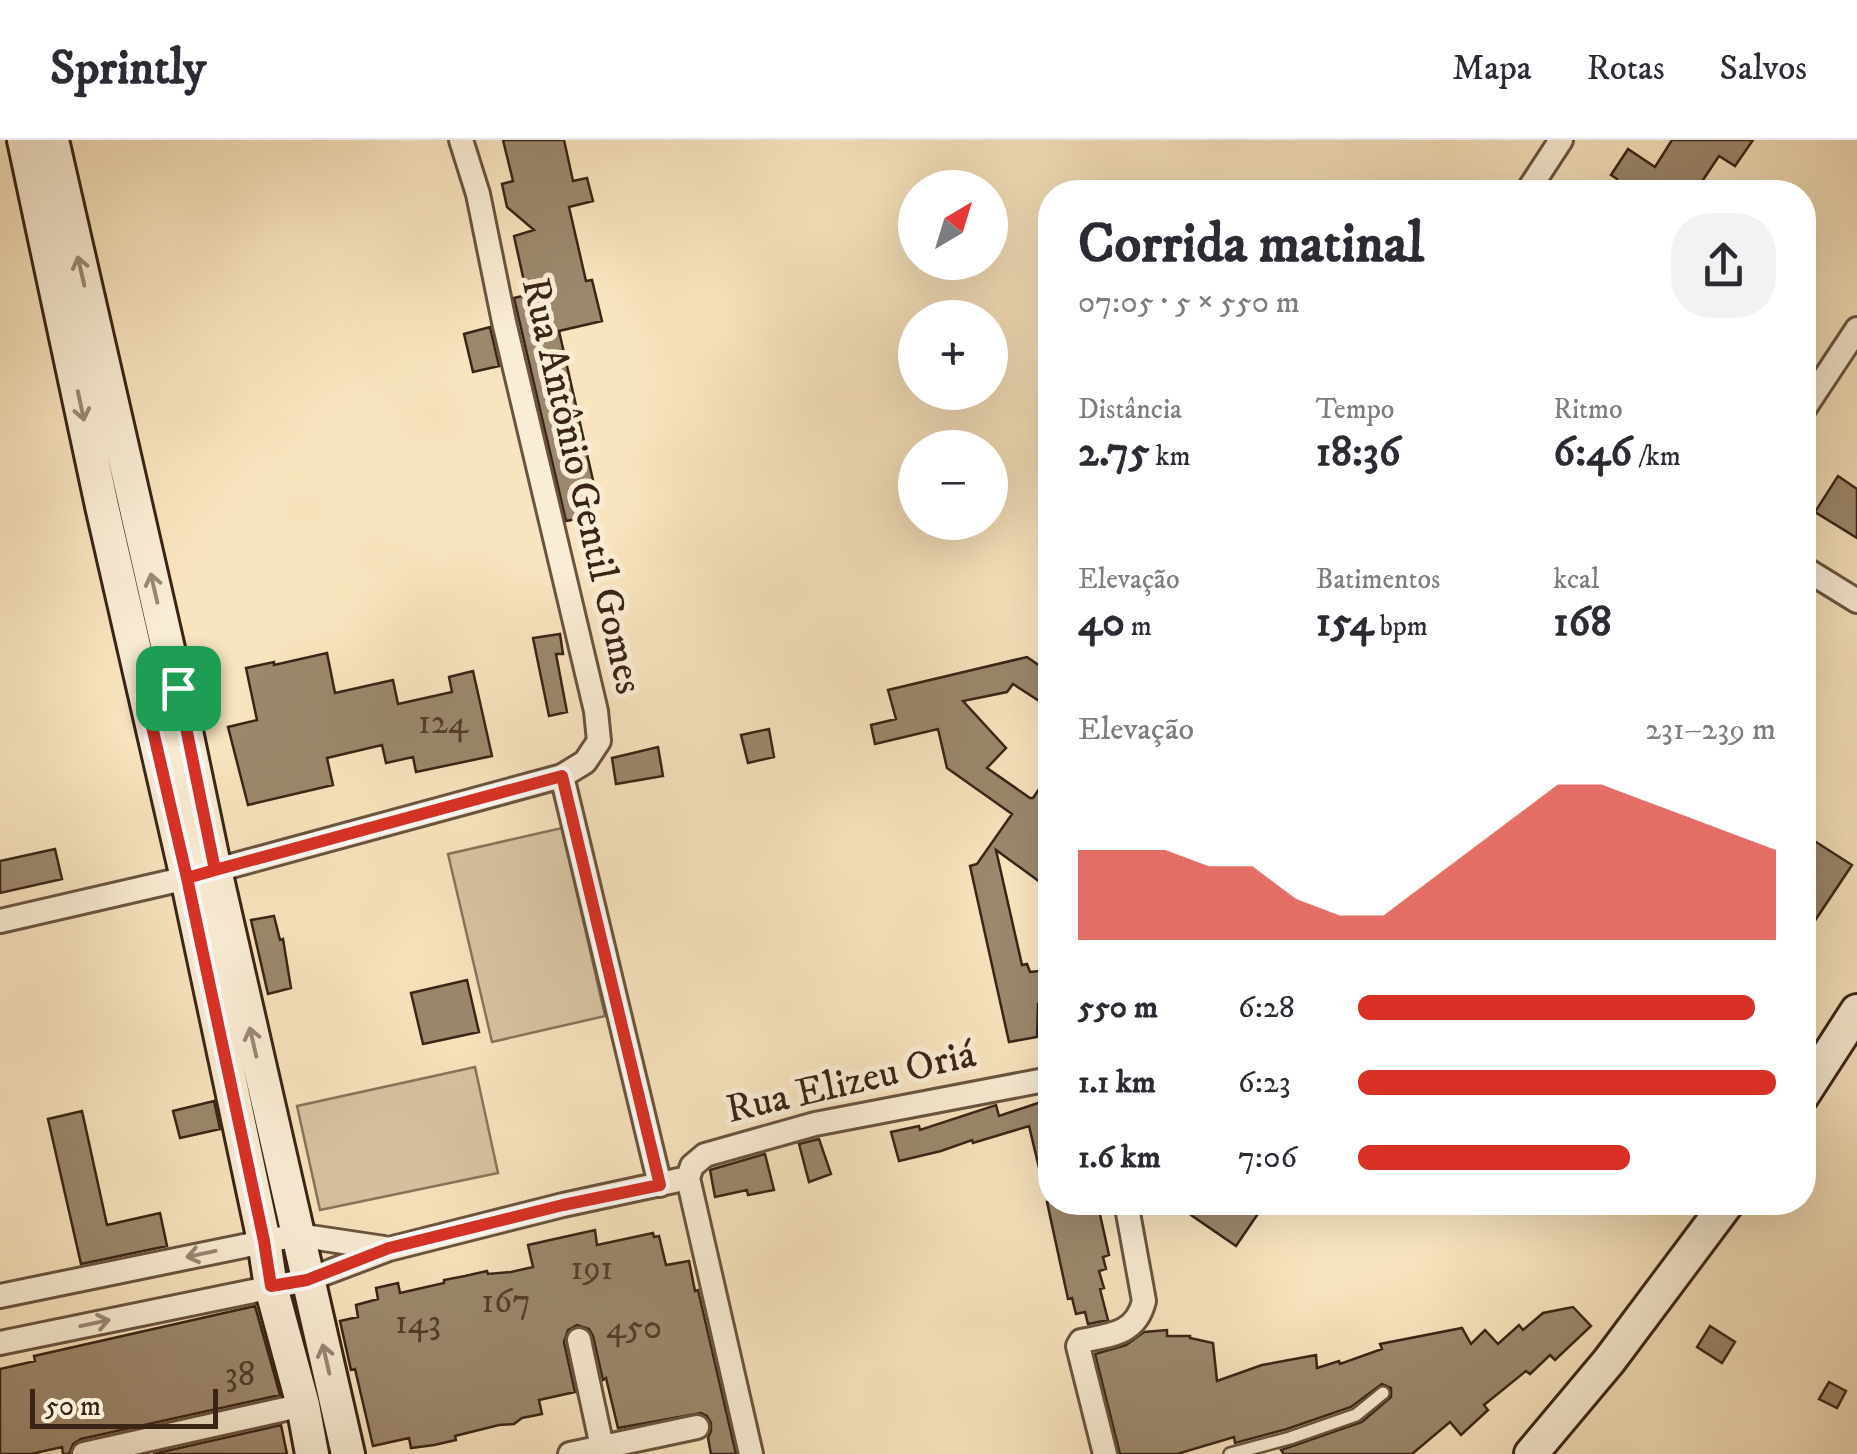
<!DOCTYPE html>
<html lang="pt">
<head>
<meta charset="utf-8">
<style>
  :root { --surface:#fff; --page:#f2f2f3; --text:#2b2b33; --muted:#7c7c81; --line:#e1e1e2; --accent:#d93025 }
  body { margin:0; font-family:"IM FELL DW Pica",serif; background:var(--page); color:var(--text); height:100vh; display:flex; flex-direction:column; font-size:38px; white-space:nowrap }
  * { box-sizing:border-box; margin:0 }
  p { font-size:32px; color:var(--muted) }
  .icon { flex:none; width:55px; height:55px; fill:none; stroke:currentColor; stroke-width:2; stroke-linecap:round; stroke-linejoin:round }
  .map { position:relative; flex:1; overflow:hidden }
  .sheet { position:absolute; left:1038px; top:40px; width:778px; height:1035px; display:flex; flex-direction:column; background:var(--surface); border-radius:40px; box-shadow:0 10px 40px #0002 }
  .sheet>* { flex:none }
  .needle { width:65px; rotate:38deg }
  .controls { position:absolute; left:898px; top:30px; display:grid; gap:20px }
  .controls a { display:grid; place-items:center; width:110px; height:110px; border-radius:50%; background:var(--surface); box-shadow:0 10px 40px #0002; font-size:50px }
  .scale { position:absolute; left:30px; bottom:25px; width:188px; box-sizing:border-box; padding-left:10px; border:5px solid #392416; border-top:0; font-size:28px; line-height:35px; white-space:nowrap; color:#392416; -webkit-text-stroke:8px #faedd5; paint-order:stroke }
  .pin { position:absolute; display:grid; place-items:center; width:85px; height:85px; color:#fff; margin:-42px; border-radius:20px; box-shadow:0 5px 15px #0006 }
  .round { display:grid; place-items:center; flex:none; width:105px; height:105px; border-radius:40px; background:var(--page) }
  .headline { display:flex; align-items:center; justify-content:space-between; height:170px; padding:0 40px }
  h1 { font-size:55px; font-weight:700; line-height:75px }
  .stats { display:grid; grid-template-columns:repeat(3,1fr); gap:15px; height:170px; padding:10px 40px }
  .stats div { display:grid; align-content:center }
  .stats b { font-size:42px; font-weight:700 }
  .stats small { font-size:28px; font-weight:400 }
  .stats p { font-size:28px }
  .chart { height:280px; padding:20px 40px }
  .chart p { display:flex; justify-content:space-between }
  .chart svg { width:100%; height:180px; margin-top:10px; fill:var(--accent); opacity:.7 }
  ul { padding:0 40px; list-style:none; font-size:32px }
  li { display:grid; grid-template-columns:160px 120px 1fr; align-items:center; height:75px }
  li i { height:25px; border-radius:12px; background:var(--accent) }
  header { display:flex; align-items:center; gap:60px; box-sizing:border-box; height:140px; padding:0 50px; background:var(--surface); border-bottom:2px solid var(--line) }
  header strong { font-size:48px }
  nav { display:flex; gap:55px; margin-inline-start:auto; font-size:35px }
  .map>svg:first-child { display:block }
  .green { fill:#d8c3a1; stroke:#88745c; stroke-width:2.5 }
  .building { fill:#9c886d; stroke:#392416; stroke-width:2.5 }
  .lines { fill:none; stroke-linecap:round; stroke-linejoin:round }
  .lane-casing { stroke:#695440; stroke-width:16 }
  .street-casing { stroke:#695440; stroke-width:28 }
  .secondary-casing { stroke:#392416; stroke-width:38 }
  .lane { stroke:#faedd5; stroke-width:11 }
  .street { stroke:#faedd5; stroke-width:22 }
  .secondary { stroke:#faedd5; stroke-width:32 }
  .oneway { stroke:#9a8876 }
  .route-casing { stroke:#fff; stroke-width:20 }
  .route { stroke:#d93025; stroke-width:12 }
  .labels { text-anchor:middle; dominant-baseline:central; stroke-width:10; stroke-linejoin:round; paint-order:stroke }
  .number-label { font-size:35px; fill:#523d2c }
  .street-label { font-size:40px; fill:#392416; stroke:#faedd5 }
</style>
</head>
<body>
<header>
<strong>Sprintly</strong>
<nav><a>Mapa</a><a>Rotas</a><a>Salvos</a></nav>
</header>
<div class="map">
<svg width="1857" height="1314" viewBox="0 0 1857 1314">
  <rect width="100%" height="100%" fill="#f8e4be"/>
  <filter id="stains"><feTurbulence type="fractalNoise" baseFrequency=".002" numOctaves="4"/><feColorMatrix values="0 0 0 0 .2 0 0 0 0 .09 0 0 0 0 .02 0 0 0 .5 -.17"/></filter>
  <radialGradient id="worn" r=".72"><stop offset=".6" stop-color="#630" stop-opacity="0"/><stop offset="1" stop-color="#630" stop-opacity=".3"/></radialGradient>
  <path class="green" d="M562,688L605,876L492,902L448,714Z
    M475,927L498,1033L320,1070L297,966Z"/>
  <path class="building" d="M503,0H564L573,41L587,38L593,61L569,67L586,141L592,140L602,181L559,191L595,349L581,353L587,377L566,381L514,158L527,155L514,96L534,90L507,67L502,44L513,41Z
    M1672,0H1753L1735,26L1719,16L1695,52H1608L1617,39L1611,35L1628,9L1655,27Z
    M490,187L499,226L473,232L464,194Z
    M1838,336L1857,349V398L1815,372Z
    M560,494L563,514H556L567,572L549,576L533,498Z
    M327,513L335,553L393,540L398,564L452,552L449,537L473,531L492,616L416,632L413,617L386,623L382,605L327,618L333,645L248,665L228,587L257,580L246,528L274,522V525Z
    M1027,517L1050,533V568L1013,544L1007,552L963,561L1006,608L987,628L1030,658H1033L1050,633V727L1040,742L996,710L1022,825L1027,824L1030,832L1050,830V863L1038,864L1037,897L1009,902L970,726L977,724L1012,674L947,628L938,589L875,604L871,585L896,579L888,550Z
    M769,589L774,617L748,623L741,595Z
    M658,607L663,636L616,644L612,618Z
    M1802,693L1852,725L1802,800Z
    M55,709L62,739L0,753V721Z
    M274,776L280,800L283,799L291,848L268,854L251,780Z
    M467,840L479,892L423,904L411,853Z
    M1050,959V1039L1042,1040L1029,986L973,1003L972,1000L941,1011L899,1021L891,992L919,986L920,990L996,965L999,976Z
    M214,961L220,989L180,998L173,971Z
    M82,971L107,1085L160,1073L167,1106L81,1124L48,979Z
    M819,999L831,1034L809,1042L799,1004Z
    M765,1014L774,1050L748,1055L747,1050L715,1057L710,1030Z
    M1047,1062H1089L1091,1072L1099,1070L1109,1115L1103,1117L1106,1129L1099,1131L1104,1148L1100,1149L1108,1180L1088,1184L1085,1172L1076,1174L1072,1158L1068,1159Z
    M1198,1062H1266L1236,1106L1191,1075Z
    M595,1090L597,1105L653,1093L654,1097L659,1096L666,1125L689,1121L695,1151L698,1150L736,1314H711L708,1298L711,1291V1283L707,1276L701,1273L618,1288L606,1238L603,1240L593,1196L589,1189L577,1185L568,1190L564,1202L575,1252L539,1260L542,1274L522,1278L514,1284L499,1285L455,1296L456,1300L434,1305L411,1308L409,1298L373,1306L355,1229L351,1230L340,1181L358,1177L356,1165L378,1159L376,1148L398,1143L400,1153L444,1143V1140L465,1136L487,1131L488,1134L511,1132L533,1127L528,1105Z
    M255,1166L280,1255L81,1299L73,1304L69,1314H63L62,1307L31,1314H0V1229L35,1221L34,1216Z
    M1573,1167L1591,1186L1555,1220L1550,1215L1530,1234L1526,1231L1484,1265L1488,1270L1461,1295L1450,1282L1412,1314H1284L1281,1310L1362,1282L1391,1257V1248L1382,1244L1351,1267L1287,1289L1235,1303L1234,1297L1177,1314H1120L1095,1214L1126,1205L1144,1192L1167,1190V1196H1190V1198L1213,1203L1217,1241L1262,1225L1316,1215L1317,1228L1339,1221L1340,1224L1382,1209L1380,1204L1462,1188L1471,1204L1485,1190L1498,1204L1519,1185L1523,1190L1543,1173Z
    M1710,1186L1735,1202L1722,1223L1697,1207Z
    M1829,1242L1846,1251L1837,1268L1819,1259Z
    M281,1285L287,1314H153Z"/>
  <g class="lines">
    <defs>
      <path id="lane" d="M1230,1314L1290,1298L1356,1275L1383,1253"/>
      <path id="street" d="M1527,52L1561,0
        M1802,272L1857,189
        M1802,427L1857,461
        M562,636L660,1045
        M0,781L187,738L562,636L585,622L599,601L596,571L504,182L478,54L461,0
        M688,1038L692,1026L705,1015L815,984L1050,939
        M688,1038L751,1314
        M0,1156L297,1095L384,1108
        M579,1200L602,1307
        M0,1203L307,1140L389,1109L563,1065L688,1038
        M84,1314L303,1265
        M570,1314L697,1287
        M1105,1314L1078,1206L1081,1201C1111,1195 1136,1194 1144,1161L1126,1062"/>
      <path id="secondary" d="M24,0L102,366L187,738L264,1101L271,1147L303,1265L312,1314
        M52,0L177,548L215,730L348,1314
        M1802,956L1857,871
        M1531,1314L1609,1221L1728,1062"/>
    </defs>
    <use href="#lane" class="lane-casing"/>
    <use href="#street" class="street-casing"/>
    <use href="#secondary" class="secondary-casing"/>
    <use href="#lane" class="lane"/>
    <use href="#street" class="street"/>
    <use href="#secondary" class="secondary"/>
  </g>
  <defs><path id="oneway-shaft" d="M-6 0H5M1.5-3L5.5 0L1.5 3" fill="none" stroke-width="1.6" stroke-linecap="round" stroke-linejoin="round" transform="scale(2.5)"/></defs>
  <g class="oneway">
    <use href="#oneway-shaft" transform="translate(81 131) rotate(-103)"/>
    <use href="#oneway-shaft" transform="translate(81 266) rotate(78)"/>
    <use href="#oneway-shaft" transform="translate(154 448) rotate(-103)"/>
    <use href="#oneway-shaft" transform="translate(253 902) rotate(-103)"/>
    <use href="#oneway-shaft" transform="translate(201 1114) rotate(168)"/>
    <use href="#oneway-shaft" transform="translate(95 1183) rotate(-12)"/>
    <use href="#oneway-shaft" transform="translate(326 1219) rotate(-103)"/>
  </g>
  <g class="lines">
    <defs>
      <path id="route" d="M178,548L215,730L187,738L264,1101L271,1146L307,1140L389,1108L563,1065L660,1045L562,636L215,730L187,738L145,556L178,548"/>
    </defs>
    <use href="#route" class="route-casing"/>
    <use href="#route" class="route"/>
  </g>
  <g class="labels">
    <g class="number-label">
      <text x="443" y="583">124</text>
      <text x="592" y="1129">191</text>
      <text x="506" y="1162">167</text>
      <text x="418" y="1183">143</text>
      <text x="634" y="1188">450</text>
      <text x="240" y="1235">38</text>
    </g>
    <g class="street-label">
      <text transform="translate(581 346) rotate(77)">Rua Antônio Gentil Gomes</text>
      <text transform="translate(851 943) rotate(-13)">Rua Elizeu Oriá</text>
    </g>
  </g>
  <rect width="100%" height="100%" filter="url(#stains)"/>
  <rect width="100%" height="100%" fill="url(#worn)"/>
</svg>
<div class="controls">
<a><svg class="needle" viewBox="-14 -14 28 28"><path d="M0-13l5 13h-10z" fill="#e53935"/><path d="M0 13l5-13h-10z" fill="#7c7c81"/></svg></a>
<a>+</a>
<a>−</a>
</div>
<div class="scale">50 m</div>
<div class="pin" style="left:178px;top:548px;background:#1e9e55"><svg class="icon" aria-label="arrive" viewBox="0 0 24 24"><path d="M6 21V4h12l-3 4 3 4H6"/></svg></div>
<section class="sheet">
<div class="headline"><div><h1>Corrida matinal</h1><p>07:05 · 5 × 550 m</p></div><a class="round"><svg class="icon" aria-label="share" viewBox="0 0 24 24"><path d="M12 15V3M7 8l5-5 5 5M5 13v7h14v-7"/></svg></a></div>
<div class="stats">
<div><p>Distância</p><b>2.75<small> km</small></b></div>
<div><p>Tempo</p><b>18:36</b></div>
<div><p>Ritmo</p><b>6:46<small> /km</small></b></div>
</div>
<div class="stats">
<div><p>Elevação</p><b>40<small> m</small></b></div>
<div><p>Batimentos</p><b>154<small> bpm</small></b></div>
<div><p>kcal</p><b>168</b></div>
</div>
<div class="chart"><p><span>Elevação</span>231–239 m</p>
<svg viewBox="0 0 160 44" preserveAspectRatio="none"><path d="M0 44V22L10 22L20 22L30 26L40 26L50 34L60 38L70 38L80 30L90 22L100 14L110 6L120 6L130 10L140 14L150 18L160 22V44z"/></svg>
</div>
<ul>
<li><b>550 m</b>6:28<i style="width:95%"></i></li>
<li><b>1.1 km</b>6:23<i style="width:100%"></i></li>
<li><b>1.6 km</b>7:06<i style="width:65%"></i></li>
</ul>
</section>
</div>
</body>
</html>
